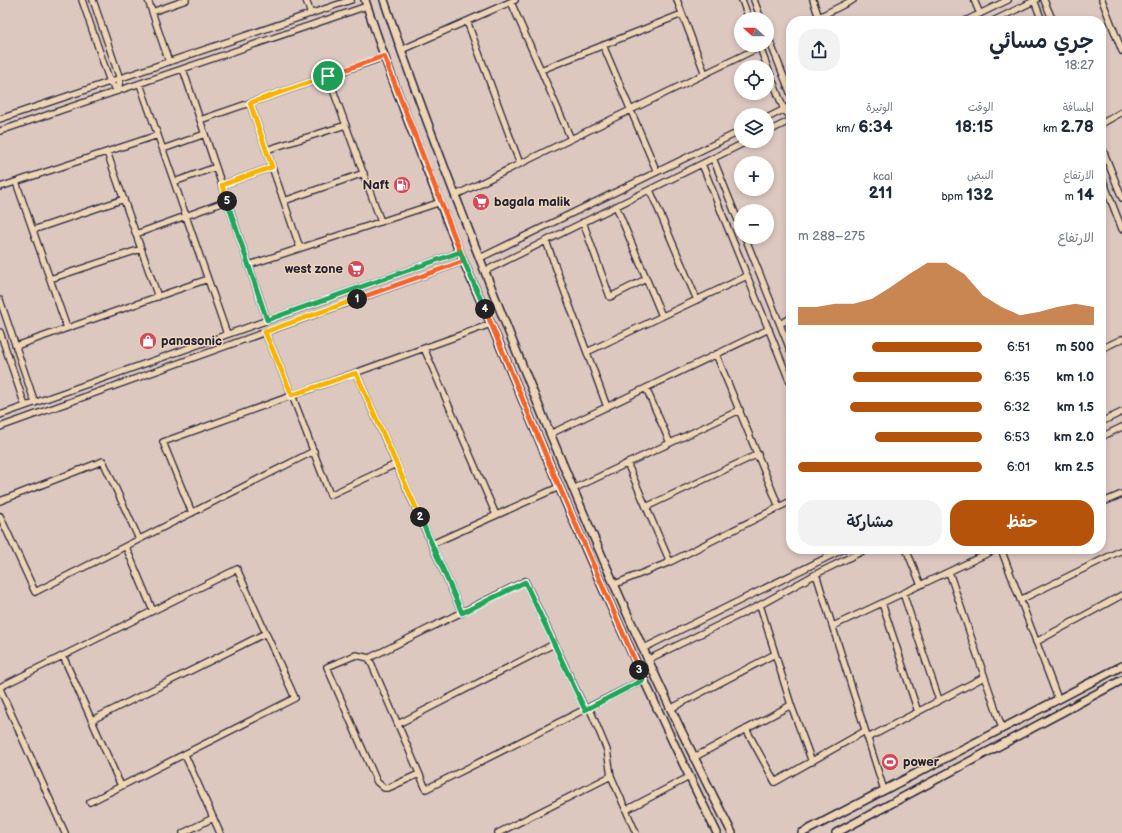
<!DOCTYPE html>
<html lang="ar">
<head>
<meta charset="utf-8">
<style>
  :root { --surface:#fff; --page:#f2f2f3; --text:#1f2937; --muted:#747a83; --accent:#b45309 }
  body { margin:0; font-family:"Balsamiq Sans","Playpen Sans Arabic",sans-serif; background:var(--page); color:var(--text); direction:rtl; height:100vh; display:flex; flex-direction:column; font-size:15px; white-space:nowrap }
  * { box-sizing:border-box; margin:0 }
  p { font-size:13px; color:var(--muted) }
  .icon { flex:none; width:22px; height:22px; fill:none; stroke:currentColor; stroke-width:2; stroke-linecap:round; stroke-linejoin:round }
  .map { position:relative; flex:1; overflow:hidden; direction:ltr }
  .details { position:absolute; left:786px; top:16px; width:320px; height:538px; display:flex; flex-direction:column; background:var(--surface); border-radius:16px; box-shadow:0 2px 6px #0003; direction:rtl }
  .details>* { flex:none }
  .needle { width:26px; rotate:291deg }
  .controls { position:absolute; left:734px; top:12px; display:grid; gap:8px }
  .controls a { display:grid; place-items:center; width:40px; height:40px; border-radius:50%; background:var(--surface); box-shadow:0 2px 6px #0003; font-size:20px }
  .pin { position:absolute; display:grid; place-items:center; width:34px; height:34px; color:#fff; margin:-17px; border:2px solid #fff; border-radius:50%; box-shadow:0 1px 4px #0007 }
  .km { position:absolute; width:20px; height:20px; margin:-10px; border-radius:50%; background:#222; color:#fff; font-size:11px; line-height:20px; text-align:center }
  .round { display:grid; place-items:center; flex:none; width:42px; height:42px; border-radius:16px; background:var(--page) }
  .headline { display:flex; align-items:center; justify-content:space-between; height:68px; padding:0 12px }
  h1 { font-size:22px; font-weight:600; line-height:30px }
  .metrics { display:grid; grid-template-columns:repeat(3,1fr); gap:6px; height:68px; padding:4px 12px }
  .metrics div { display:grid; align-content:center }
  .metrics b { font-size:17px; font-weight:600 }
  .metrics small { font-size:11px; font-weight:400 }
  .metrics p { font-size:11px }
  .chart { height:112px; padding:8px 12px }
  .chart p { display:flex; justify-content:space-between }
  .chart svg { width:100%; height:72px; margin-top:4px; fill:var(--accent); opacity:.7 }
  .cta { display:flex; gap:8px; margin-top:auto; padding:8px 12px }
  .cta a { flex:1; height:46px; border-radius:16px; background:var(--accent); color:#fff; font-size:16px; font-weight:600; line-height:46px; text-align:center }
  .cta a+a { background:var(--page); color:var(--text) }
  ul { padding:0 12px; list-style:none; font-size:13px }
  li { display:grid; grid-template-columns:64px 48px 1fr; align-items:center; height:30px }
  li i { height:10px; border-radius:5px; background:var(--accent) }
  .map>svg:first-child { display:block }
  .lines { fill:none; stroke-linecap:round; stroke-linejoin:round }
  .minor-casing { stroke:#22223b; stroke-width:8 }
  .major-casing { stroke:#22223b; stroke-width:10 }
  .minor { stroke:#edd5b5; stroke-width:5.5 }
  .major { stroke:#edd5b5; stroke-width:7 }
  .split-1-casing { stroke:#fff; stroke-width:8 }
  .split-2-casing { stroke:#fff; stroke-width:8 }
  .split-3-casing { stroke:#fff; stroke-width:8 }
  .split-4-casing { stroke:#fff; stroke-width:8 }
  .split-5-casing { stroke:#fff; stroke-width:8 }
  .split-6-casing { stroke:#fff; stroke-width:8 }
  .split-1 { stroke:#f0652b; stroke-width:5 }
  .split-2 { stroke:#f5b400; stroke-width:5 }
  .split-3 { stroke:#22a559; stroke-width:5 }
  .split-4 { stroke:#f0652b; stroke-width:5 }
  .split-5 { stroke:#22a559; stroke-width:5 }
  .split-6 { stroke:#f5b400; stroke-width:5 }
  .labels { text-anchor:middle; dominant-baseline:central; stroke-width:3; stroke-linejoin:round; paint-order:stroke }
  .poi-label { font-size:13px; font-weight:bold; fill:#22223b; stroke:#edd5b5; text-anchor:start }
</style>
</head>
<body>
<div class="map">
<svg width="1122" height="833" viewBox="0 0 1122 833">
  <rect width="100%" height="100%" fill="#ddc8c0"/>
  <filter id="ink" filterUnits="userSpaceOnUse"><feTurbulence type="fractalNoise" baseFrequency=".025" numOctaves="2"/><feDisplacementMap in="SourceGraphic" scale="8" xChannelSelector="R" yChannelSelector="G"/><feConvolveMatrix kernelMatrix="1 2 1 2 8 2 1 2 1" color-interpolation-filters="sRGB"/></filter>
  <g filter="url(#ink)">
    <g class="lines">
      <defs>
        <path id="minor" d="M82,0L110,82L118,91
          M93,0L120,79L118,91
          M148,0L169,62
          M306,0L311,14
          M677,0L705,74
          M742,0L749,19
          M754,0L761,19
          M813,0L820,21
          M974,0L980,14
          M1034,0L1042,21
          M1044,0L1053,21
          M1102,0L1122,51
          M511,2L571,139
          M152,12L186,0
          M819,17L853,0
          M467,21L520,164
          M965,21L1008,0
          M993,21L1036,0
          M767,34L791,95
          M603,45L657,172
          M759,45L784,110L791,117
          M401,50L515,0
          M183,69L267,320
          M541,70L682,14
          M328,76L381,222
          M140,84L227,334
          M250,103L300,248
          M767,118L791,106
          M0,119L351,0
          M200,120L384,57
          M1101,124L1122,112
          M0,131L367,6
          M767,132L791,120
          M1101,145L1122,198
          M163,149L205,134
          M266,150L346,125
          M107,152L158,297
          M713,158L741,228
          M702,164L791,385
          M1101,175L1122,229
          M16,182L67,328
          M174,182L216,167
          M222,185L272,167
          M0,187L158,135
          M650,190L697,300
          M456,195L760,47
          M284,201L364,173
          M616,206L662,316
          M583,222L610,297L646,279
          M33,230L124,199
          M136,234L227,201
          M745,237L791,352
          M546,241L607,407
          M480,258L741,131
          M249,265L441,202
          M485,271L748,141
          M50,279L141,249
          M0,300L35,403
          M780,324L791,318
          M0,332L25,406
          M265,332L292,395L330,495L396,464
          M16,346L208,279
          M424,348L496,515
          M1101,349L1122,339
          M587,352L747,276
          M716,354L779,507
          M356,373L462,613
          M646,388L670,443
          M0,415L460,252
          M1101,422L1122,412
          M0,427L464,261
          M550,434L769,329
          M1101,437L1122,427
          M627,463L670,562
          M573,489L740,410
          M0,501L103,461L139,539
          M1101,503L1122,494
          M646,507L758,454
          M192,513L163,442L491,324
          M0,516L35,592L314,451
          M432,544L559,487
          M126,547L153,611
          M906,549L921,585
          M1001,549L1058,699
          M949,572L1002,728
          M816,574L884,790
          M615,584L670,562L791,501
          M903,593L939,700
          M1020,600L1122,550
          M882,603L918,712
          M760,605L791,705L812,762
          M833,626L997,549
          M1036,642L1122,595
          M642,649L844,549
          M63,656L121,786
          M369,658L356,655L327,667L377,782L384,788H388L419,774
          M647,660L760,605L816,574L867,549
          M0,687L237,569L295,698L90,802
          M0,689L65,833
          M589,707L607,750L611,776L636,833
          M585,709L525,581L369,658L426,789L643,680
          M670,709L775,654
          M92,720L266,633
          M398,724L554,644
          M746,729L775,782L865,731
          M868,738L984,677
          M185,755L220,833
          M693,758L791,705
          M626,810L689,777
          M183,833L213,818
          M498,833L611,776"/>
        <path id="major" d="M365,0C393,85 426,168 459,251C472,282 486,312 499,343C567,508 637,672 717,833
          M384,0C422,113 466,224 510,335C578,504 649,672 732,833
          M802,833L1122,666
          M836,833L1122,680"/>
      </defs>
      <use href="#minor" class="minor-casing"/>
      <use href="#major" class="major-casing"/>
      <use href="#minor" class="minor"/>
      <use href="#major" class="major"/>
    </g>
  </g>
  <g class="lines" filter="url(#ink)">
    <defs>
      <path id="split-1" d="M328,76L384,56L464,261L357,299"/>
      <path id="split-2" d="M357,299L265,332L292,395L356,373L420,517"/>
      <path id="split-3" d="M420,517L462,613L525,582L585,710L643,680L639,670"/>
      <path id="split-4" d="M485,309L549,463L639,670"/>
      <path id="split-5" d="M227,201L267,320L460,252L485,309"/>
      <path id="split-6" d="M227,201L222,185L272,167L250,103L328,76"/>
    </defs>
    <use href="#split-1" class="split-1-casing"/>
    <use href="#split-2" class="split-2-casing"/>
    <use href="#split-3" class="split-3-casing"/>
    <use href="#split-4" class="split-4-casing"/>
    <use href="#split-5" class="split-5-casing"/>
    <use href="#split-6" class="split-6-casing"/>
    <use href="#split-1" class="split-1"/>
    <use href="#split-2" class="split-2"/>
    <use href="#split-3" class="split-3"/>
    <use href="#split-4" class="split-4"/>
    <use href="#split-5" class="split-5"/>
    <use href="#split-6" class="split-6"/>
  </g>
  <defs>
    <symbol id="fuel-disc" viewBox="-11 -11 22 22"><circle r="9.5" fill="#d1495b" stroke="#edd5b5"/><path d="M-5.5-6h7V0h2V4h1.3V-2.5L3-4.5l.8-.8L6-3V5H2.5V1h-1V6h-7ZM-4.2-4.7v3.2H.2V-4.7Z" fill="#fff"/></symbol>
    <symbol id="supermarket-disc" viewBox="-11 -11 22 22"><circle r="9.5" fill="#d1495b" stroke="#edd5b5"/><path d="M-6-5.5h2.5l.6 2H6L4.5 2H-2.5L-4.4-4H-6ZM-1.5 3.2a1.3 1.3 0 1 0 .1 0ZM3 3.2a1.3 1.3 0 1 0 .1 0Z" fill="#fff"/></symbol>
    <symbol id="shop-disc" viewBox="-11 -11 22 22"><circle r="9.5" fill="#d1495b" stroke="#edd5b5"/><path d="M-5-2.5h2.3a2.7 3.5 0 0 1 5.4 0H5L5.5 6h-11ZM-1.5-2.5h3a1.5 2.3 0 0 0-3 0Z" fill="#fff"/></symbol>
    <symbol id="stadium-disc" viewBox="-11 -11 22 22"><circle r="9.5" fill="#d1495b" stroke="#edd5b5"/><path d="M0-5a6.5 5 0 1 0 0 10a6.5 5 0 1 0 0-10ZM-3.5-1.8h7v3.6h-7Z" fill="#fff"/></symbol>
  </defs>
  <g fill-rule="evenodd">
    <use href="#fuel-disc" x="392" y="175" width="20" height="20"/>
    <use href="#supermarket-disc" x="471" y="192" width="20" height="20"/>
    <use href="#supermarket-disc" x="346" y="259" width="20" height="20"/>
    <use href="#shop-disc" x="138" y="331" width="20" height="20"/>
    <use href="#stadium-disc" x="880" y="752" width="20" height="20"/>
  </g>
  <g class="labels">
    <g class="poi-label">
      <text x="389" y="185" text-anchor="end">Naft</text>
      <text x="494" y="202">bagala malik</text>
      <text x="343" y="269" text-anchor="end">west zone</text>
      <text x="161" y="341">panasonic</text>
      <text x="903" y="762">power</text>
    </g>
  </g>
</svg>
<div class="controls">
<a><svg class="needle" viewBox="-14 -14 28 28"><path d="M0-13l5 13h-10z" fill="#e53935"/><path d="M0 13l5-13h-10z" fill="#747a83"/></svg></a>
<a><svg class="icon" aria-label="locate" viewBox="0 0 24 24"><circle cx="12" cy="12" r="6"/><path d="M12 2v4M12 18v4M2 12h4M18 12h4"/></svg></a>
<a><svg class="icon" aria-label="layers" viewBox="0 0 24 24"><path d="M12 4l9 5-9 5-9-5zM3 14l9 5 9-5"/></svg></a>
<a>+</a>
<a>−</a>
</div>
<div class="pin" style="left:328px;top:76px;background:#1e9e55"><svg class="icon" aria-label="arrive" viewBox="0 0 24 24"><path d="M6 21V4h12l-3 4 3 4H6"/></svg></div>
<b class="km" style="left:357px;top:299px">1</b>
<b class="km" style="left:420px;top:517px">2</b>
<b class="km" style="left:639px;top:670px">3</b>
<b class="km" style="left:485px;top:309px">4</b>
<b class="km" style="left:227px;top:201px">5</b>
<section class="details">
<div class="headline"><div><h1>جري مسائي</h1><p>18:27</p></div><a class="round"><svg class="icon" aria-label="share" viewBox="0 0 24 24"><path d="M12 15V3M7 8l5-5 5 5M5 13v7h14v-7"/></svg></a></div>
<div class="metrics">
<div><p>المسافة</p><b>2.78<small> km</small></b></div>
<div><p>الوقت</p><b>18:15</b></div>
<div><p>الوتيرة</p><b>6:34<small> /km</small></b></div>
</div>
<div class="metrics">
<div><p>الارتفاع</p><b>14<small> m</small></b></div>
<div><p>النبض</p><b>132<small> bpm</small></b></div>
<div><p>kcal</p><b>211</b></div>
</div>
<div class="chart"><p><span>الارتفاع</span>275–288 m</p>
<svg viewBox="0 0 160 44" preserveAspectRatio="none"><path d="M0 44V33L10 33L20 31L30 31L40 28L50 21L60 13L70 6L80 6L90 13L100 26L110 33L120 38L130 36L140 33L150 31L160 33V44z"/></svg>
</div>
<ul>
<li><b>500 m</b>6:51<i style="width:60%"></i></li>
<li><b>1.0 km</b>6:35<i style="width:70%"></i></li>
<li><b>1.5 km</b>6:32<i style="width:72%"></i></li>
<li><b>2.0 km</b>6:53<i style="width:58%"></i></li>
<li><b>2.5 km</b>6:01<i style="width:100%"></i></li>
</ul>
<div class="cta"><a>حفظ</a><a>مشاركة</a></div>
</section>
</div>
</body>
</html>
